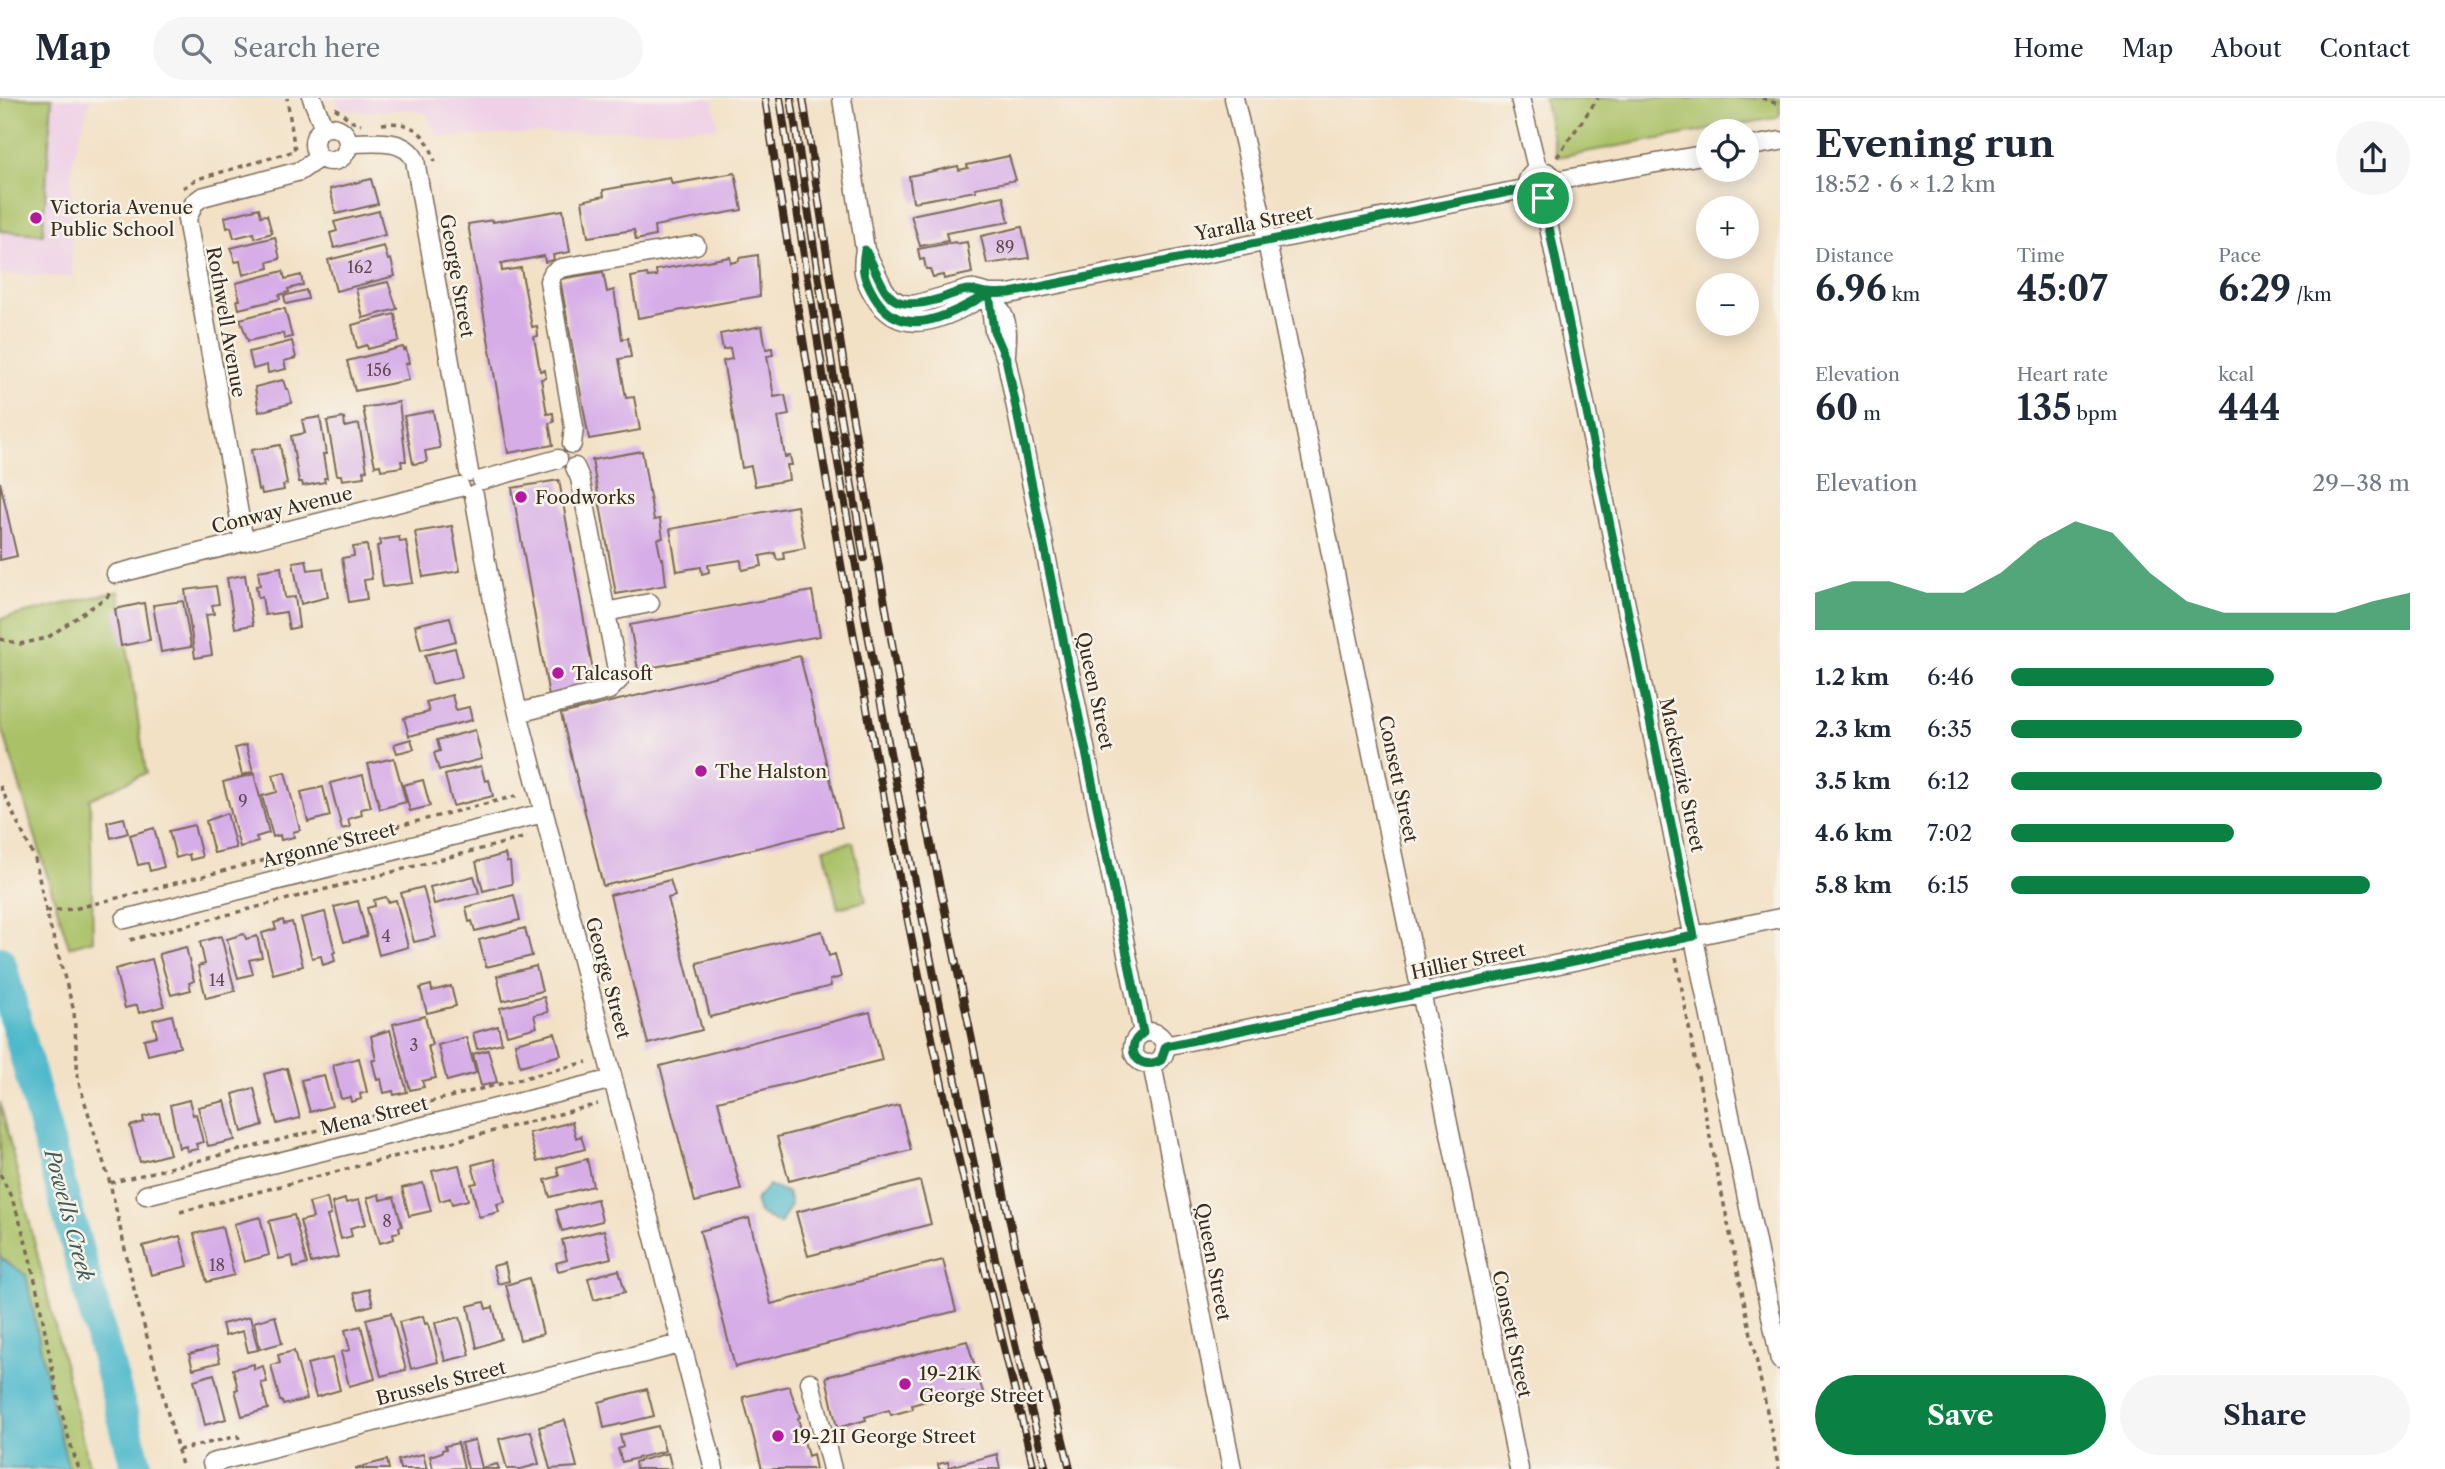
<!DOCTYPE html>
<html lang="en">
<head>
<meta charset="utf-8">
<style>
  :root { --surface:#fff; --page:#f6f6f7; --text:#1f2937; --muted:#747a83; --line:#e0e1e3; --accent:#0b8043 }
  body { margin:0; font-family:"Libre Caslon Text",serif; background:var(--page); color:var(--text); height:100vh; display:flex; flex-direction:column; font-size:26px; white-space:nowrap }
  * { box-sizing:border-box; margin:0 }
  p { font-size:23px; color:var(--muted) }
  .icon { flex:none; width:38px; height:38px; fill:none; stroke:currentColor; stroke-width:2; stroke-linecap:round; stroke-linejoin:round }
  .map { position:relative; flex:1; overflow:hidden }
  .sheet { display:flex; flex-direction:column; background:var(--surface); width:665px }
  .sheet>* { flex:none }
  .fabs { position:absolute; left:1696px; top:21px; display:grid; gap:14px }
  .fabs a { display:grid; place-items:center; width:63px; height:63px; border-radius:50%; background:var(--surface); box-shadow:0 4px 18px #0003; font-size:35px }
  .pin { position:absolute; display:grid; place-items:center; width:60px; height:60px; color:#fff; margin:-30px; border:4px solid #fff; border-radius:50%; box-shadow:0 2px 7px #0007 }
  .round { display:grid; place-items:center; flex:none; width:74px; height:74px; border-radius:37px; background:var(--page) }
  .summary { display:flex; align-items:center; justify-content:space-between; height:119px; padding:0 35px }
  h1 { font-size:38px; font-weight:700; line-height:52px }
  .stats { display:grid; grid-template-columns:repeat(3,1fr); gap:10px; height:119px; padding:7px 35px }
  .stats div { display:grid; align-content:center }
  .stats b { font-size:35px; font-weight:700 }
  .stats small { font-size:19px; font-weight:400 }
  .stats p { font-size:19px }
  .chart { height:196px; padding:14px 35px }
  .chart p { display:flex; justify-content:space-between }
  .chart svg { width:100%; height:126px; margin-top:7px; fill:var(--accent); opacity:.7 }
  .cta { display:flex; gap:14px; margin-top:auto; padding:14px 35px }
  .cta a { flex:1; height:80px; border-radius:42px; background:var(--accent); color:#fff; font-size:28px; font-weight:700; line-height:80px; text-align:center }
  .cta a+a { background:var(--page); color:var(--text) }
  ul { padding:0 35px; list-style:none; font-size:23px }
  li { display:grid; grid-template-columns:112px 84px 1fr; align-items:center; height:52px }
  li i { height:18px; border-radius:9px; background:var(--accent) }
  header { display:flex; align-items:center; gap:42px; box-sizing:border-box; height:98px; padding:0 35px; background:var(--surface); border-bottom:2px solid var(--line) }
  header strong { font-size:33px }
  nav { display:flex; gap:38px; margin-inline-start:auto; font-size:24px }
  .search { width:490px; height:63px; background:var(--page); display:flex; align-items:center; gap:18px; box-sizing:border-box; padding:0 24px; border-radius:38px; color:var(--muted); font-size:26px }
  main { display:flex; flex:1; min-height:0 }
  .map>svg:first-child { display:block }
  .built { fill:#efd0e7 }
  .green { fill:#aac167; stroke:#727642; stroke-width:2 }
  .water { fill:#4fb9cc; stroke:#457275; stroke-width:2 }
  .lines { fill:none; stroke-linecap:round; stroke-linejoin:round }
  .river { stroke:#4fb9cc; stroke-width:32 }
  .building { fill:#d7ade8 }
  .minor-casing { stroke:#7b6a59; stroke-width:21 }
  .path { stroke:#7b6a59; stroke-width:3.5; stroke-dasharray:5 5; stroke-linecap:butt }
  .minor { stroke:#fff; stroke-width:18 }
  .rail-casing { stroke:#3b2a1e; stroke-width:8 }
  .rail { stroke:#f7f3e8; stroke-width:5; stroke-dasharray:16; stroke-linecap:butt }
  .route-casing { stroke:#fff; stroke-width:14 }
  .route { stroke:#0b8043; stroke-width:9 }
  .poi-dot { fill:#b5179e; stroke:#f7f3e8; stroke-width:2.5 }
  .labels { text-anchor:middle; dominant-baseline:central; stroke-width:5; stroke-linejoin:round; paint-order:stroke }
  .number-label { font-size:16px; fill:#624b50 }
  .poi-label { font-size:19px; fill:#3b2a1e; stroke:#f7f3e8; text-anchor:start }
  .street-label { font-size:19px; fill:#3b2a1e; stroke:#f7f3e8 }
  .water-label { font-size:21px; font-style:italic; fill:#425c5b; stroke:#f7f3e8 }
</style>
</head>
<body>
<header>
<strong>Map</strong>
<div class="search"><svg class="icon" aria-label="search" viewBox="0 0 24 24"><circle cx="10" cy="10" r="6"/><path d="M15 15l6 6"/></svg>Search here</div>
<nav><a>Home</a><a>Map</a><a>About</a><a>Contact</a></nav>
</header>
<main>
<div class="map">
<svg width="1780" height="1371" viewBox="0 0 1780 1371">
  <rect width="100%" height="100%" fill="#f7f3e8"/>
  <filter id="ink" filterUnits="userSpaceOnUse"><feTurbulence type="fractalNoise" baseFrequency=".0143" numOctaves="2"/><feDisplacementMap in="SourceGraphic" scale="14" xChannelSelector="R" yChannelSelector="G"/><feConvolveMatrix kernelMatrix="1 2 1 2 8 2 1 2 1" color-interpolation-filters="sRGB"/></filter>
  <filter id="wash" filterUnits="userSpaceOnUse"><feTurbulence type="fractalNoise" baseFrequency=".00686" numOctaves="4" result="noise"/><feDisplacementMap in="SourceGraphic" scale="28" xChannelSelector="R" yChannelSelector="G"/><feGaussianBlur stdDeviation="1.57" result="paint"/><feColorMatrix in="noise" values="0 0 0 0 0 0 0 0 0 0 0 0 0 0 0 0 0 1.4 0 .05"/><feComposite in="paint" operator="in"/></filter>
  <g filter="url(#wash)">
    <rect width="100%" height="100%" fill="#f3e1c6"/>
    <path class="built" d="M0,0H91L72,64V179L0,176Z
      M335,0H713L718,29L437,39L427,16L410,11L369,14L341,11Z"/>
    <path class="green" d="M0,0H52L43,136L0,133Z
      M1544,0H1780V16L1776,20L1557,59Z
      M119,493L146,675L90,701L93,842L69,849L0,623V521Z
      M853,744L866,803L838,810L824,750Z
      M0,1004L90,1371H0Z"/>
    <path class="water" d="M769,1087L788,1095L791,1107L780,1126L759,1115L755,1103Z
      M0,1159L26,1177L52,1307L69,1371H0Z"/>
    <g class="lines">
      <path class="river" d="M0,864L137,1371"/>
    </g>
    <g id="blocks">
      <path class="building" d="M1009,58L1016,82L975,90L976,93L913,104L909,78L958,68L959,72L968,70L967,67Z
        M735,75L742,112L654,128L655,138L636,142L634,132L588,139L582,103L604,98L603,92L670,80L672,86Z
        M371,81L378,106L336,116L330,91Z
        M1003,98L1009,124L946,135L948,143L920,148L911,117Z
        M259,110L261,118L267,117L272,135L255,140L254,135L234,140L231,129L227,130L225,119Z
        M563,112L570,154L553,157L554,162L545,164L544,158L501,166L502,173L521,170L532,229L537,228L538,238L534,239L540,273L545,272L546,280L541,281L547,316L553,315L554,324L549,325L553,347L508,355L468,126L493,122V124Z
        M379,113L385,137L334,150L330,135L337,133L334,124Z
        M1022,129L1029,160L987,166L981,138Z
        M275,139L280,161L268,164L269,170L243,177L240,163L235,164L231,150Z
        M955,144L956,146L967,144L972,175L944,181L943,177L933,179L930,171H926L924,161L920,162L918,151Z
        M384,148L388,162L391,161L395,178L336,193L328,162Z
        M758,157L760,198L638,220L631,179L647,176L648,179L657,178L656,172L730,159L731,165L739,163V160Z
        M283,173L285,181L301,177L303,187L288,191L289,194L279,197L280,201L239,211L237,202H240L236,185Z
        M603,174L607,194L614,192L622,241L628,240L631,259L619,261L626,300L634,299L640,332L589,341L560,181Z
        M388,184L397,211L363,220L356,191Z
        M306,192L308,201L286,206L284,198Z
        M278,211H285L292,239L284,241L283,235L248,243L240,221Z
        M395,216L399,243L368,251L367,247L357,250L352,227Z
        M762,228L766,251L772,250L773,257L767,258L774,299L785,297L789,317L778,319L785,359L790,358L792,367H787L789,382L755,388L751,368L742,370L723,263L732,261L730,250L723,252L720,236Z
        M292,243L296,260L284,263L286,271L268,275L267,267L253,271L249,254Z
        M403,249L404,252L406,251L409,265L405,266L409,282L355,293L347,263Z
        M283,282L286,291H288L292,305L259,314L255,289Z
        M399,304L406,363H401L402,369L381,372L380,367L375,368L363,310Z
        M433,313L440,350L425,353L427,364L413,366L404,318Z
        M320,319L326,356H323L327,380H324L325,384L303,388L302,384H299L291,338L305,335L302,322Z
        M344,320L345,329L359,326L367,372L363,373L364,379L342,382L341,377H337L327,323Z
        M280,347L287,386L283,387L284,392L262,396L261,391L258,392L251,352Z
        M642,353L654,422L660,421L663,440L657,441L661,461L663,460L666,487L616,496L592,362Z
        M559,382L596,590L549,598L512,390Z
        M0,384L17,458L0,462Z
        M797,408L805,450L783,454L784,461L777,462L775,455L760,458L762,468L742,472L741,462L708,467L709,474L702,476L701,469L677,473L670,431Z
        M452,428L460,473L423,479L415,434Z
        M399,439L400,444L406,443L413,485L383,489L377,448L381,447L380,442Z
        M367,447L372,481L364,482L367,501L349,504L342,460L354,458L353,449Z
        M306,462L308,472L323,470L328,499L301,506L293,464Z
        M281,469L285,500L295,499L299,529L289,531L286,514L265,517L262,499L258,500L256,488L260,487L258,473Z
        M245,477L253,527L235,530L227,480Z
        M216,488L219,506L212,507L214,516L206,517L212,557L195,560L185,492Z
        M812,493L820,538L638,572L630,527Z
        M183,503L191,549L161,554L153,507Z
        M144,505L150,542L121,548L115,511Z
        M450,519L456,543L421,552L415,527Z
        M455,550L462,579L432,586L425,557Z
        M800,558L842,729L603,788L561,616Z
        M452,597L456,612L469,609L472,622L409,638L404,620L429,614L426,604Z
        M475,632L482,661L439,672L434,655L440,653L437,642Z
        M411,641L414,651L397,655L394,646Z
        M246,647L253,674L242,677L235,650Z
        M394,660L406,704L380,711L368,666Z
        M481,668L485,683L489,682L493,698L453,708L445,677Z
        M285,674L300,732L293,734L294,739L281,742L280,737L273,739L262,698L277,694L273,677Z
        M254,676L269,735L256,739L258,744L240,749L223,684Z
        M363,677L371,709L361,711L362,717L348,721L350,729L342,731L330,685Z
        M423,682L430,708L410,713L403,687Z
        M323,689L330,718L308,724L301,694Z
        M227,715L236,750L214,755L206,723Z
        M124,720L128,735L111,740L107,724Z
        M194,727L202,759L190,762L189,756L176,760L169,733Z
        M154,730L164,769L150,773L148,765L138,767L130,737Z
        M505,756L507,764H510L512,786L483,793L476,764Z
        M474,778L479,795L434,806L430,789Z
        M670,782L675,798L668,800L702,932L648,946L610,797Z
        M423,789L436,839L414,844L401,795Z
        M514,797L520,822L475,833L472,823L469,824L466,809Z
        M386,799L388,804L396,802L408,849L379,857L367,810L375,808L374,802Z
        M358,803L367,838L344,844L334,809Z
        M325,814L335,854L333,855L335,863L323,867L321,858L312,860L301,820Z
        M283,822L284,826L292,824L303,868L273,876L262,835L276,831L274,825Z
        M525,830L532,858L486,869L479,842Z
        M822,833L829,858L835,856L841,879L830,882L831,888L710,919L697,865Z
        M244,836L246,841L257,838L262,859L249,862L253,876L238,880L227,841Z
        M221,838L235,893L206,900L198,868L205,866L200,844Z
        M186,849L194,883L189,885L191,892L171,897L159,856Z
        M152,861L164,908L139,915L137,907L125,910L115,871Z
        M536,868L542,893L503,903L497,878Z
        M431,887L432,893L451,888L456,908L427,915L420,890Z
        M544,899L548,914L534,917L537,929L507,937L500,910Z
        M870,914L882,962L718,1003L741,1092L695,1104L660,968Z
        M172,917L180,949L148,957L144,941L157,938L153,922Z
        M425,918L432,947L428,948L436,980L422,983L424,989L410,992L393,926Z
        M498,928L502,945L477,951L473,935Z
        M390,932L407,994L394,997L393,993L384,995L381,981L377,982L372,962H376L371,938Z
        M555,935L561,957L520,968L515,945Z
        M466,939L476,975L447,983L438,947Z
        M488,952L497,984L481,988L473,956Z
        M359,960L367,994L360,996L361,1001L351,1004L350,999L341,1001L333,967Z
        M287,970L300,1020L277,1026L264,976Z
        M324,977L332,1008L310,1014L301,982Z
        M254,990L263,1027L242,1034L233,996Z
        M189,1002L193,1017L196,1016L203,1044L196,1046L198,1051L187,1053L186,1048L179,1050L170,1007Z
        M225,1003L235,1042L208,1048L198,1009Z
        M899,1007L911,1052L789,1083L777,1039Z
        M159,1015L170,1056L140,1064L130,1028L144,1024L143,1019Z
        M572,1024L576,1040L581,1038L585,1051L537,1064L529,1035Z
        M494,1061L505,1104L497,1106L499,1114L479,1119L471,1086L477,1085L472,1067Z
        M587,1061L593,1088L550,1099L545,1082L559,1078L557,1069Z
        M459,1067L468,1102L452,1106L450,1100L440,1103L432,1073Z
        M920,1083L931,1126L808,1158L796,1114Z
        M423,1085L431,1113L409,1118L402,1090Z
        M379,1096L380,1102L394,1099L402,1128L399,1129L400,1134L393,1135L394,1141L380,1145L367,1100Z
        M327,1100L331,1117L327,1118L338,1159L311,1165L300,1123L313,1120L309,1105Z
        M345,1101L346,1105L359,1102L366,1126L350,1130L352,1138L341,1141L332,1105Z
        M597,1101L602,1123L562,1133L556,1112Z
        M294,1117L307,1166L294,1170L292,1158L279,1161L269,1123Z
        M260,1119L269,1157L244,1164L234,1126Z
        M749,1120L771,1206L943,1162L956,1213L735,1269L700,1133Z
        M222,1129L234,1177L207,1184L194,1136Z
        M604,1132L611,1160L558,1173L556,1165L567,1162L562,1142Z
        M180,1138L188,1168L151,1177L143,1148Z
        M505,1165L509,1183L498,1186L493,1168Z
        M619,1172L625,1194L594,1202L588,1180Z
        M529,1180L543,1236L520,1242L506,1187Z
        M369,1191L373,1207L359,1211L354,1195Z
        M484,1204L486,1211L493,1209L501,1241L477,1250L468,1208Z
        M391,1215L406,1272L381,1278L366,1221Z
        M275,1218L282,1245L260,1251L254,1224Z
        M423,1218L425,1226L428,1225L438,1264L411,1271L399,1224Z
        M250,1219L258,1252L248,1254L243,1233L225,1238L222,1226Z
        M460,1219L470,1257L445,1263L435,1225Z
        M361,1228L375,1281L349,1288L341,1254L350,1252L345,1232Z
        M967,1243L983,1294L965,1299L963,1294L954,1296L955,1300L939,1304L937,1300L912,1307L913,1311L891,1317L889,1312L865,1319L866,1322L837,1330L826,1279Z
        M216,1249L220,1264L193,1271L189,1256Z
        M294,1253L307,1301L283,1307L282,1303H280L271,1267L280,1265L278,1257Z
        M332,1260L340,1292L316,1299L307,1266Z
        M254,1266V1271L263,1268L267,1284L261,1285L268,1311L242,1318L235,1292L238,1291L233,1271Z
        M214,1276L226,1321L205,1327L194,1282Z
        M789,1288L800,1319L798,1320L808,1358L813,1356L816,1371H762L743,1299Z
        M647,1291L654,1318L604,1330L599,1304Z
        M565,1322L577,1369L550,1371L539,1329Z
        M658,1328L665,1353L622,1364L618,1351L623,1349L620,1337Z
        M531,1333L539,1366L521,1371H507L499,1341Z
        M475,1342L482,1370L497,1366L499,1371H468L461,1345Z
        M458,1345L464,1370L433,1371L430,1358L442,1354V1352L446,1351L445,1348Z
        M668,1355L672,1371H636L635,1364Z
        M423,1356L427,1371H400L398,1362Z
        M997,1356L1000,1371H939L938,1366L948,1364L949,1369Z
        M387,1362L389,1371H356V1370Z"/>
    </g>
  </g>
  <g filter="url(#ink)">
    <use href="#blocks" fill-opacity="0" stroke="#7b6a59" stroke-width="2"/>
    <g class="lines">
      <defs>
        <path id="minor" d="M312,0L324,30
          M842,0L865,152C861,172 864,181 874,198C904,246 951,216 989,196
          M1234,0L1262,120L1519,1371
          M1520,0L1538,74
          M314 46a17 17 0 1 1 34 0a17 17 0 1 1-34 0Z
          M349,45C371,45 404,39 415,62L469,374
          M1746,49L1780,43
          M1527 87a14 14 0 1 1 28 0a14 14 0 1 1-28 0Z
          M1554,83L1708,56
          M1543,100L1780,1262
          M865,152L883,189L890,200L902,206L914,207L970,191L989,196H1009L1528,90
          M989,196L994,233L1006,260L1143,935
          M991,198C1009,222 1008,227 1006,256
          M572,346L574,329L549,183L553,175L561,170L696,147
          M482,382L558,361
          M474,397L493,503L518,615L714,1371
          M244,444L187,121L194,105L202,99L300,73L320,59
          M116,476L460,389
          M606,514L650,505
          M518,615L609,592L619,582L580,380L575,369
          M125,821L543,715
          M1133 950a16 16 0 1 1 32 0a16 16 0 1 1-32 0Z
          M1165,948L1780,820
          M1152,966L1232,1371
          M146,1097L613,981
          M810,1284L832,1371
          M212,1365L680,1246"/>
      </defs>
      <use href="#minor" class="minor-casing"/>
      <path class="path" d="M1762,0L1780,7
        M335,10L353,24L361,26
        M382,26C412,22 428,36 435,64
        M1557,59L1598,0
        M183,90L197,81L295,53L287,0
        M0,541L20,546L47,540L108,498L111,491
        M0,688L35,761L47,817L74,913L78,982L110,1085L134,1191L183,1371
        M46,813L74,811L516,698
        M130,842L527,739
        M1676,859L1705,1015L1779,1371
        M0,1076C15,1104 21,1126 29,1157C47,1228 53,1302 79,1371
        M110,1085L587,964
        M180,1114L598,1006
        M178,1352L238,1338L239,1341"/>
      <use href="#minor" class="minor"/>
      <defs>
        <path id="rail" d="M765,0C815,329 871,657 941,982C969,1112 1002,1241 1034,1371
          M780,0C824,299 876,596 937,892C970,1052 1005,1212 1046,1371
          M791,0L835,287L864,460
          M803,0L847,287L907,631L1014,1143L1070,1371"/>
      </defs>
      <use href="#rail" class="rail-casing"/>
      <use href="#rail" class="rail"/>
    </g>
  </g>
  <g class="lines" filter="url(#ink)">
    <defs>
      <path id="route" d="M1543,100L1532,97L1528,90L1010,195C1002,195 995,196 987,195C982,195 977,192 971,192C961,191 949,198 939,201C884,217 887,192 865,152C861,172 864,181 874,198C903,246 951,216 989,195L994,233L1006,260L1143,935C1122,949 1138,975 1161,962L1166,948L1694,838L1543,100"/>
    </defs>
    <use href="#route" class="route-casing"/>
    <use href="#route" class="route"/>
  </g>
  <g class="poi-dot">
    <circle cx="36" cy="120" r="7"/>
    <circle cx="521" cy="399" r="7"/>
    <circle cx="558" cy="575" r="7"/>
    <circle cx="701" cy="673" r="7"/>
    <circle cx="905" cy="1286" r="7"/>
    <circle cx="778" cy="1338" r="7"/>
  </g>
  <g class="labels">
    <g class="number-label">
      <text x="1005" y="149">89</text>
      <text x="360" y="169">162</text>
      <text x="379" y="272">156</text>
      <text x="243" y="703">9</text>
      <text x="386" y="838">4</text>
      <text x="217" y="882">14</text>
      <text x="414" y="947">3</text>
      <text x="387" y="1123">8</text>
      <text x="217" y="1167">18</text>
    </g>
    <g class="poi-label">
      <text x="50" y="109">Victoria Avenue<tspan x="50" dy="22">Public School</tspan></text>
      <text x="535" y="399">Foodworks</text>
      <text x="572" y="575">Talcasoft</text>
      <text x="715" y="673">The Halston</text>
      <text x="919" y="1275">19-21K<tspan x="919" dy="22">George Street</tspan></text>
      <text x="792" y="1338">19-21I George Street</text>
    </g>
    <g class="street-label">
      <text transform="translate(1254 125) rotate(-11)">Yaralla Street</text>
      <text transform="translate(457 178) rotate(80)">George Street</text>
      <text transform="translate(226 224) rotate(80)">Rothwell Avenue</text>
      <text transform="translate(282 412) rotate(-14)">Conway Avenue</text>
      <text transform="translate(1095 593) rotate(78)">Queen Street</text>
      <text transform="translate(1682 677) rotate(78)">Mackenzie Street</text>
      <text transform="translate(1398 681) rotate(78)">Consett Street</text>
      <text transform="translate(329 747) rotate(-14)">Argonne Street</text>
      <text transform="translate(1468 863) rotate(-12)">Hillier Street</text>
      <text transform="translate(608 880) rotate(75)">George Street</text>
      <text transform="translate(374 1018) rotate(-14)">Mena Street</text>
      <text transform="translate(1213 1164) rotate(79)">Queen Street</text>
      <text transform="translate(1512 1236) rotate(78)">Consett Street</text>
      <text transform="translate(441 1285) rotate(-14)">Brussels Street</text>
    </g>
    <g class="water-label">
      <text transform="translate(69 1117) rotate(75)">Powells Creek</text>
    </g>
  </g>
</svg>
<div class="fabs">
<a><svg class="icon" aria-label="locate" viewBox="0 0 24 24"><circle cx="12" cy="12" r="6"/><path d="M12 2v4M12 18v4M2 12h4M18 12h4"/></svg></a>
<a>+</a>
<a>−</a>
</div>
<div class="pin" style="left:1543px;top:100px;background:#1e9e55"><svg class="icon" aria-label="arrive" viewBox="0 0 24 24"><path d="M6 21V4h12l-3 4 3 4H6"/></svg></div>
</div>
<section class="sheet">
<div class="summary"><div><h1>Evening run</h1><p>18:52 · 6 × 1.2 km</p></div><a class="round"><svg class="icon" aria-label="share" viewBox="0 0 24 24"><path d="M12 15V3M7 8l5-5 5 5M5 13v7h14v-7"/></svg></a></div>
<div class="stats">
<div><p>Distance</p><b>6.96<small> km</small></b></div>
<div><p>Time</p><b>45:07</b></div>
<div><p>Pace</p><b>6:29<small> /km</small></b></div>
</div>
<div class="stats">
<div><p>Elevation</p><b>60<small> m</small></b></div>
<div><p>Heart rate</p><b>135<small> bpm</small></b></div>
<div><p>kcal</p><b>444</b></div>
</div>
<div class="chart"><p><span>Elevation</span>29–38 m</p>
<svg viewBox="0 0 160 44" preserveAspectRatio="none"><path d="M0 44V31L10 27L20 27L30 31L40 31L50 24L60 13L70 6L80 10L90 24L100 34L110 38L120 38L130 38L140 38L150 34L160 31V44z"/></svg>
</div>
<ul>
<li><b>1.2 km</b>6:46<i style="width:66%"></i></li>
<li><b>2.3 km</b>6:35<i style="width:73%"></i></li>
<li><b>3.5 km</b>6:12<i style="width:93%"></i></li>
<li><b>4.6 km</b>7:02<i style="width:56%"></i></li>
<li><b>5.8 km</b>6:15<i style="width:90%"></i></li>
</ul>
<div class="cta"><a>Save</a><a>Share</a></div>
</section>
</main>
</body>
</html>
